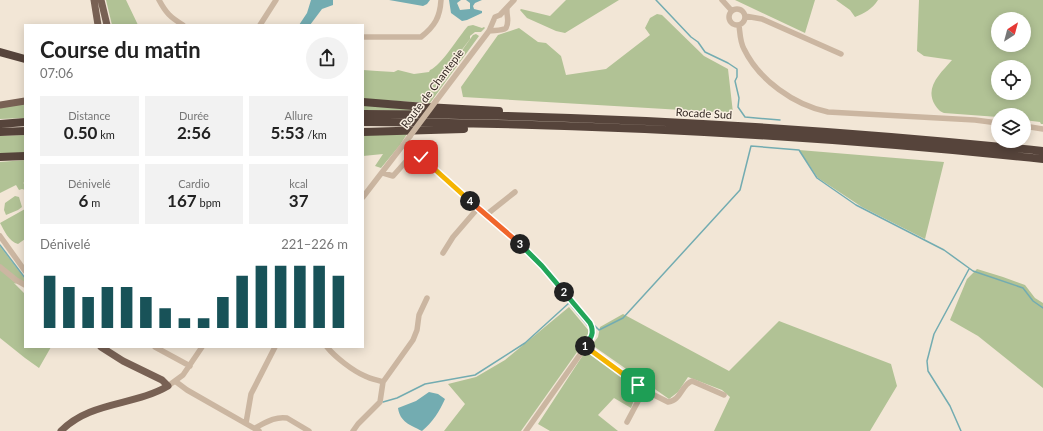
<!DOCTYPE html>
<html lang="fr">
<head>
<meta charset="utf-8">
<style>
  :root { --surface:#fff; --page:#f2f2f2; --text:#222; --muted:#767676; --accent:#185258 }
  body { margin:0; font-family:Lato,sans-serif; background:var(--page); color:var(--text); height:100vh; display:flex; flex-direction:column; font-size:15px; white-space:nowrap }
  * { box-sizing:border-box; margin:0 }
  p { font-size:13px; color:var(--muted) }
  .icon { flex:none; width:22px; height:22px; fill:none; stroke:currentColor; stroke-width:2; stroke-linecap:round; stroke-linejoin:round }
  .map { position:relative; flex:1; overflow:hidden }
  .side { position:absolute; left:24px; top:24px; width:340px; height:324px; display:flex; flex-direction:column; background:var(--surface); border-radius:0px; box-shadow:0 2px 10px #0003 }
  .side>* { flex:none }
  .needle { width:26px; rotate:36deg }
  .buttons { position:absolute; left:991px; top:12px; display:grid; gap:8px }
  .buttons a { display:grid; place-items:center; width:40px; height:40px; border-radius:50%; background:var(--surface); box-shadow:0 2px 10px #0003; font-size:20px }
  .pin { position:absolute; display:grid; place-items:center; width:34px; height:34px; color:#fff; margin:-17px; border-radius:8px; box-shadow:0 2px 6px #0006 }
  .km { position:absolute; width:20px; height:20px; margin:-10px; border-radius:50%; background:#222; color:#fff; font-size:11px; line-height:20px; text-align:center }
  .round { display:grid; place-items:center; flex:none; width:42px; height:42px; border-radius:21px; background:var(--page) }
  .overview { display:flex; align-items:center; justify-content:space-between; height:68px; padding:0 16px }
  h1 { font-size:22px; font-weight:700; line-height:30px }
  .stats { display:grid; grid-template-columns:repeat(3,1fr); gap:6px; height:68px; padding:4px 16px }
  .stats div { display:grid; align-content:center; border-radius:0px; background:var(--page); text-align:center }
  .stats b { font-size:17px; font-weight:700 }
  .stats small { font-size:11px; font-weight:400 }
  .stats p { font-size:11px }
  .chart { height:112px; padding:8px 16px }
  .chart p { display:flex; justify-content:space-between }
  .chart svg { width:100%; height:72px; margin-top:4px; stroke:var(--accent); stroke-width:6 }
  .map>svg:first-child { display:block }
  .green { fill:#b1c295; fill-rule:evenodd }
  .water { fill:#73acb1 }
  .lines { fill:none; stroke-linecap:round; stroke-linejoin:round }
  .stream { stroke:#73acb1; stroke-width:1.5 }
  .minor { stroke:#cbb6a1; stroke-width:5.5 }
  .major { stroke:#786154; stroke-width:7 }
  .highway { stroke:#56443b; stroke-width:8 }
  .minor-bridge { stroke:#cbb6a1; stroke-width:5.5 }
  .split-1-casing { stroke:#fff; stroke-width:8 }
  .split-2-casing { stroke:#fff; stroke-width:8 }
  .split-3-casing { stroke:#fff; stroke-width:8 }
  .split-4-casing { stroke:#fff; stroke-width:8 }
  .split-5-casing { stroke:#fff; stroke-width:8 }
  .split-1 { stroke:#f5b400; stroke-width:5 }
  .split-2 { stroke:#22a559; stroke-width:5 }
  .split-3 { stroke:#22a559; stroke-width:5 }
  .split-4 { stroke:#f0652b; stroke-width:5 }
  .split-5 { stroke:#f5b400; stroke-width:5 }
  .labels { text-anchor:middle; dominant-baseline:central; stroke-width:3; stroke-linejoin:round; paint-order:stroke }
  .street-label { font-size:11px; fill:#352a25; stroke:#faf0e2 }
</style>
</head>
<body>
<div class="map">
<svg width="1043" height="431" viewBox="0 0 1043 431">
  <rect width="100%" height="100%" fill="#f2e6d6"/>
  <path class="green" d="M106,0H126L138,25H112Z
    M566,0H619L565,33L556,31L527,18L520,10L521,9L550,16Z
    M735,0H815L805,33Z
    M836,0H878C872,9 865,13 855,17L850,10Z
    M919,0H1043V124H1041L1040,122L1024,120V115H998V117L944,113C939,111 938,109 935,105C924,87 941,73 952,60L924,56L917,51ZM998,19H1024V45H998ZM998,67H1024V93H998Z
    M657,14L662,15L704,56L728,69L733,113L463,97L461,87L498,35L519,28L538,42L546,43L561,56L566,75L606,69L650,35L645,28L650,18Z
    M473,25L482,28L484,27L485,28L481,32H475L470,36V39L445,72L446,73L473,35L476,34L479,36L430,103L363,99V70L377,71L394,72L398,70L414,74L429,72L430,70C441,66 459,36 468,26Z
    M25,103V118L0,119V107Z
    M363,104L424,111L363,110Z
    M407,134L400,145L381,168L375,166L383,154L363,156V135Z
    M25,135V153L0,154V136Z
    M799,150L944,162L925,239L862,207L818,178Z
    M25,160V184L23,182L25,186V190L22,189L19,190L16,185L0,193V162Z
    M15,196L19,197L22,207L18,210L6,215L4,210L5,203Z
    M25,209V239L18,244C9,242 4,230 0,223Z
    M0,246L25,279V284L0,266Z
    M0,269L17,284L14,283L25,294V347H51L39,368L25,358L0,338Z
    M977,269L1003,277L1025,285L1035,298L1043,303V388L978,336L950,320L967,279Z
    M569,307L589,331L587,338L521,431H444L465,404L448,384L476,377L505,360Z
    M623,314L729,371L779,321L891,364L897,386L870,431H714L730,397L722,390L688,377L678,392L669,399L592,345L598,337L600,327Z
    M583,355H591L636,387L637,392L631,408L614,398L598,415L618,431H550L538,424Z"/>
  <path class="water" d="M311,0H333V5L322,9L310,25H299L307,13Z
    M389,0H430L427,4L423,6Z
    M449,0H461L457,3L460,10L470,9V3L466,0H482L475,3L473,6L474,9L482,11V13L467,20L462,21L451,13Z
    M429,392L438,394L445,399C439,412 433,422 422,431C410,425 400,422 398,408L416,401Z"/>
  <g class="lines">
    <path class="stream" d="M656,0L691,37L698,42L705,52L728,63L737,69V77L735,81L739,98L738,107L745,117L780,120
      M0,245L25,278
      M594,325L599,330L623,318L740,190L751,146L799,150L817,178L856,205L944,250L973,271L1023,288L1033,301L1043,308
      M383,402L397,398L425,384L475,375L525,343L569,303L588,326
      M961,431L950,406L928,371L927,361L934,334L969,269"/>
    <path class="minor" d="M159,0C166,13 170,17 183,25
      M722,0L732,11
      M729 17a8 8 0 1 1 16 0a8 8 0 1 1-16 0Z
      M745,16L762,19L841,54
      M260,25L276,0
      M739,25C740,33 740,42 744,49C759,80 794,105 828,112L975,120L998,123
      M489,31C495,30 502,31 506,28C510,21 506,15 507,8
      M363,37H421C435,26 440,17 441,0
      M436,101L489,31L495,17L500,15L514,0
      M1024,126L1043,129
      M383,173L393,176L409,158L416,155L421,157L478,208L453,237L443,253
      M363,197L410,136
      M478,208L529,252L542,266L590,323C593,329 593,333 591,339L526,431
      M486,215L515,192
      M0,236L25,271
      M0,267L16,280L25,285
      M155,347L190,366
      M327,347C335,357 353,371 365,376C371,379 377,380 383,382
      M585,347L644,390L627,422
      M175,381L187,390L259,431
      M168,386L183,375L202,347
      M644,390L668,402C681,401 681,385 692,381L724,395
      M246,423L251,394L275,347
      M255,428C265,423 275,416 287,418L309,431
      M353,431L358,424L380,402L383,382L413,340L417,330L419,315L427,298"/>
    <path class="major" d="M94,0L98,25
      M101,0L107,25
      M0,105L25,101
      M61,431C90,401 134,406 168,386L162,380L123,361L101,347"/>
    <path class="highway" d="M0,52L25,59
      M363,102L425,107L499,111
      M363,114C590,114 817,128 1043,151
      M363,122C590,123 817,135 1043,159
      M0,124L25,122
      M0,132L25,131
      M363,132L464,129
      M0,157L25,156"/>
    <path class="minor-bridge" d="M410,136L436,101"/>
  </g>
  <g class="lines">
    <defs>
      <path id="split-1" d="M585,346L638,385"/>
      <path id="split-2" d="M564,292L590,323C595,333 591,338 585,346"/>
      <path id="split-3" d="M520,244L542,266L564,292"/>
      <path id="split-4" d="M470,201L520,244"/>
      <path id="split-5" d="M421,157L470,201"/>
    </defs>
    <use href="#split-1" class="split-1-casing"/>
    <use href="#split-2" class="split-2-casing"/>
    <use href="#split-3" class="split-3-casing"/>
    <use href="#split-4" class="split-4-casing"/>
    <use href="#split-5" class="split-5-casing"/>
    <use href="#split-1" class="split-1"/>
    <use href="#split-2" class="split-2"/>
    <use href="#split-3" class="split-3"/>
    <use href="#split-4" class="split-4"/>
    <use href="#split-5" class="split-5"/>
  </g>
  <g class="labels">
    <g class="street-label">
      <text transform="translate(432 88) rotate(-53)">Route de Chantepie</text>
      <text transform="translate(704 113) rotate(3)">Rocade Sud</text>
    </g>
  </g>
</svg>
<div class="buttons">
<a><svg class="needle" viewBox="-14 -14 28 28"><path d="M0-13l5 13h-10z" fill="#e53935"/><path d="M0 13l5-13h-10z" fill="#767676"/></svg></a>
<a><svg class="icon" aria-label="locate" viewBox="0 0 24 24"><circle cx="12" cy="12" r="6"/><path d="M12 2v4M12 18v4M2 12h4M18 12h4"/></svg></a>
<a><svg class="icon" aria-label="layers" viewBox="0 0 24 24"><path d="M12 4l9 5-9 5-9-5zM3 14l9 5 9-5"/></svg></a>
</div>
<div class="pin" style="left:638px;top:385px;background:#1e9e55"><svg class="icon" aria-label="arrive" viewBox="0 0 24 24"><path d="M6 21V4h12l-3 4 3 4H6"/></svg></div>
<div class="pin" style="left:421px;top:157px;background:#d93025"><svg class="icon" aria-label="check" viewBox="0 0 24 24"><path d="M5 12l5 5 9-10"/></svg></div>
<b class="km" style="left:585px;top:346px">1</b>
<b class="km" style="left:564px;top:292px">2</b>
<b class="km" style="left:520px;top:244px">3</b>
<b class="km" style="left:470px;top:201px">4</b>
<section class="side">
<div class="overview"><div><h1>Course du matin</h1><p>07:06</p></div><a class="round"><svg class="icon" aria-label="share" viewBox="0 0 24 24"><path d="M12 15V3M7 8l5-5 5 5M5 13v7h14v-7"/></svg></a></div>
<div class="stats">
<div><p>Distance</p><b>0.50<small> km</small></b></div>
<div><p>Durée</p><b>2:56</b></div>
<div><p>Allure</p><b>5:53<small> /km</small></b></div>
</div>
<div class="stats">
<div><p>Dénivelé</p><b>6<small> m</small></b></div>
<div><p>Cardio</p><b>167<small> bpm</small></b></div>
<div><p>kcal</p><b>37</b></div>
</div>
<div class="chart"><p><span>Dénivelé</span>221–226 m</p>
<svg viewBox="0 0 160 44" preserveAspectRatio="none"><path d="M5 44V12M15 44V19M25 44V25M35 44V19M45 44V19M55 44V25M65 44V32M75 44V38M85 44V38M95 44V25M105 44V12M115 44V6M125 44V6M135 44V6M145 44V6M155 44V12"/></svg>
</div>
</section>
</div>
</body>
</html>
